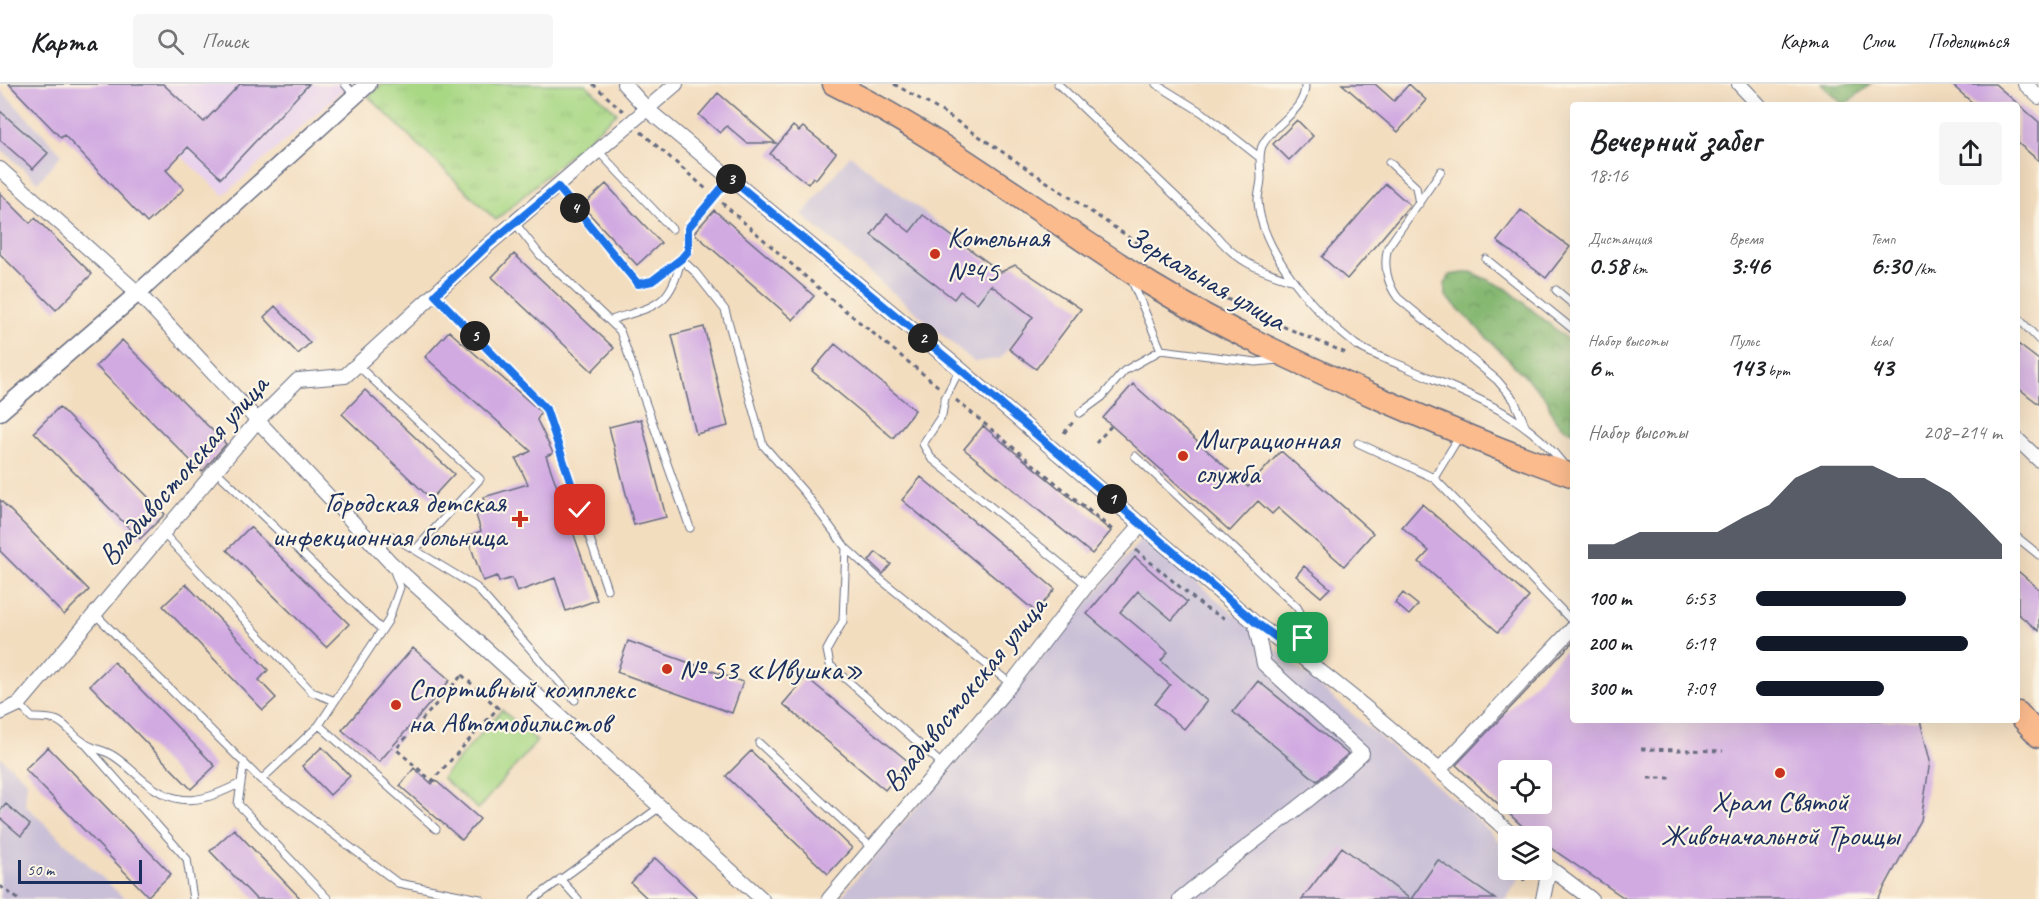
<!DOCTYPE html>
<html lang="ru">
<head>
<meta charset="utf-8">
<style>
  :root { --surface:#fff; --page:#f6f6f6; --text:#202124; --muted:#757577; --line:#e0e0e0; --accent:#111827 }
  body { margin:0; font-family:Caveat,sans-serif; background:var(--page); color:var(--text); height:100vh; display:flex; flex-direction:column; font-size:22px; white-space:nowrap }
  * { box-sizing:border-box; margin:0 }
  p { font-size:20px; color:var(--muted) }
  .icon { flex:none; width:33px; height:33px; fill:none; stroke:currentColor; stroke-width:2; stroke-linecap:round; stroke-linejoin:round }
  .map { position:relative; flex:1; overflow:hidden }
  .panel { position:absolute; left:1570px; top:18px; width:450px; height:621px; display:flex; flex-direction:column; background:var(--surface); border-radius:6px; box-shadow:0 6px 24px #0002 }
  .panel>* { flex:none }
  .controls { position:absolute; left:1498px; top:676px; display:grid; gap:12px }
  .controls a { display:grid; place-items:center; width:54px; height:54px; border-radius:6px; background:var(--surface); box-shadow:0 6px 24px #0002; font-size:30px }
  .scale { position:absolute; left:18px; bottom:15px; width:124px; box-sizing:border-box; padding-left:6px; border:3px solid #1b2f5e; border-top:0; font-size:16px; line-height:21px; white-space:nowrap; color:#1b2f5e; -webkit-text-stroke:4px #fcf5e5; paint-order:stroke }
  .pin { position:absolute; display:grid; place-items:center; width:51px; height:51px; color:#fff; margin:-26px; border-radius:12px; box-shadow:0 3px 9px #0006 }
  .km { position:absolute; width:30px; height:30px; margin:-15px; border-radius:50%; background:#222; color:#fff; font-size:16px; line-height:30px; text-align:center }
  .round { display:grid; place-items:center; flex:none; width:63px; height:63px; border-radius:6px; background:var(--page) }
  .overview { display:flex; align-items:center; justify-content:space-between; height:102px; padding:0 18px }
  h1 { font-size:33px; font-weight:700; line-height:45px }
  .figures { display:grid; grid-template-columns:repeat(3,1fr); gap:9px; height:102px; padding:6px 18px }
  .figures div { display:grid; align-content:center }
  .figures b { font-size:26px; font-weight:700 }
  .figures small { font-size:16px; font-weight:400 }
  .figures p { font-size:16px }
  .chart { height:168px; padding:12px 18px }
  .chart p { display:flex; justify-content:space-between }
  .chart svg { width:100%; height:108px; margin-top:6px; fill:var(--accent); opacity:.7 }
  ul { padding:0 18px; list-style:none; font-size:20px }
  li { display:grid; grid-template-columns:96px 72px 1fr; align-items:center; height:45px }
  li i { height:15px; border-radius:8px; background:var(--accent) }
  header { display:flex; align-items:center; gap:36px; box-sizing:border-box; height:84px; padding:0 30px; background:var(--surface); border-bottom:2px solid var(--line) }
  header strong { font-size:28px }
  nav { display:flex; gap:33px; margin-inline-start:auto; font-size:21px }
  .search { width:420px; height:54px; background:var(--page); display:flex; align-items:center; gap:15px; box-sizing:border-box; padding:0 21px; border-radius:6px; color:var(--muted); font-size:22px }
  .map>svg:first-child { display:block }
  .built { fill:#e8d2ee }
  .industrial { fill:#c9bfd7; fill-rule:evenodd }
  .grass { fill:#a9d885; stroke:#628472; stroke-width:1.5 }
  .forest { fill:url(#forest-crowns); stroke:#507468; stroke-width:1.5 }
  .park { fill:url(#park-tufts); stroke:#628472; stroke-width:1.5 }
  .building { fill:#d1aae2; fill-rule:evenodd }
  .lines { fill:none; stroke-linecap:round; stroke-linejoin:round }
  .service-casing { stroke:#676c80; stroke-width:9 }
  .minor-casing { stroke:#676c80; stroke-width:16 }
  .tertiary-casing { stroke:#676c80; stroke-width:19 }
  .primary-casing { stroke:#676c80; stroke-width:25 }
  .path { stroke:#676c80; stroke-width:3; stroke-dasharray:4.5 4.5; stroke-linecap:butt }
  .service { stroke:#fff; stroke-width:7 }
  .minor { stroke:#fff; stroke-width:14 }
  .tertiary { stroke:#fff; stroke-width:16 }
  .primary { stroke:#fbbb8d; stroke-width:22 }
  .route-casing { stroke:#fff; stroke-width:12 }
  .route { stroke:#1a73e8; stroke-width:8 }
  .poi-dot { fill:#c8321e; stroke:#fcf5e5; stroke-width:2 }
  .labels { text-anchor:middle; dominant-baseline:central; stroke-width:4.5; stroke-linejoin:round; paint-order:stroke }
  .poi-label { font-size:30px; fill:#1b2f5e; stroke:#fcf5e5; text-anchor:start }
  .street-label { font-size:30px; fill:#1b2f5e; stroke:#fcf5e5 }
</style>
</head>
<body>
<header>
<strong>Карта</strong>
<div class="search"><svg class="icon" aria-label="search" viewBox="0 0 24 24"><circle cx="10" cy="10" r="6"/><path d="M15 15l6 6"/></svg>Поиск</div>
<nav><a>Карта</a><a>Слои</a><a>Поделиться</a></nav>
</header>
<div class="map">
<svg width="2039" height="815" viewBox="0 0 2039 815">
  <defs>
    <pattern id="forest-crowns" width="20" height="18" patternUnits="userSpaceOnUse" patternTransform="scale(1.5)"><rect width="20" height="18" fill="#86b872"/><path d="M2 6a3 3 0 1 1 6 0M12 15a3 3 0 1 1 6 0" fill="none" stroke="#6d9661"/></pattern>
    <pattern id="park-tufts" width="24" height="20" patternUnits="userSpaceOnUse" patternTransform="scale(1.5)"><rect width="24" height="20" fill="#a9d885"/><path d="M3 7l-1-3M5 7V3M7 7l1-3M15 17l-1-3M17 17v-4M19 17l1-3" fill="none" stroke="#91ba75"/></pattern>
  </defs>
  <rect width="100%" height="100%" fill="#fcf5e5"/>
  <filter id="ink" filterUnits="userSpaceOnUse"><feTurbulence type="fractalNoise" baseFrequency=".0167" numOctaves="2"/><feDisplacementMap in="SourceGraphic" scale="12" xChannelSelector="R" yChannelSelector="G"/><feConvolveMatrix kernelMatrix="1 2 1 2 8 2 1 2 1" color-interpolation-filters="sRGB"/></filter>
  <filter id="wash" filterUnits="userSpaceOnUse"><feTurbulence type="fractalNoise" baseFrequency=".008" numOctaves="4" result="noise"/><feDisplacementMap in="SourceGraphic" scale="24" xChannelSelector="R" yChannelSelector="G"/><feGaussianBlur stdDeviation="1.35" result="paint"/><feColorMatrix in="noise" values="0 0 0 0 0 0 0 0 0 0 0 0 0 0 0 0 0 1.4 0 .05"/><feComposite in="paint" operator="in"/></filter>
  <g filter="url(#wash)">
    <rect width="100%" height="100%" fill="#f3ddbf"/>
    <path class="built" d="M101,0H350L224,111Z"/>
    <path class="industrial" d="M0,5L62,70L38,98L0,64Z
      M850,71L1001,188L1015,181L1054,205L1000,275L974,278L802,131Z
      M1143,453L1474,733L1509,767V786L1524,787L1506,815H1495L1438,776L1422,800L1444,815H1410L1342,763L1302,815L841,813ZM1258,597L1349,671L1324,702L1233,628Z
      M0,673L27,697L25,721L125,815H0Z"/>
    <path class="grass" d="M502,626L537,657L478,725L442,694Z"/>
    <path class="forest" d="M1821,0H1871L1844,21Z
      M1471,188L1507,205L1573,260V348C1556,343 1551,331 1547,315L1446,212L1445,200L1450,191Z"/>
    <path class="park" d="M382,0H585L617,29L496,136L369,13Z"/>
    <g id="blocks">
      <path class="building" d="M9,0H163L204,38L240,0H309L221,94L188,63L166,86L184,105L147,139L64,51L61,54Z
        M1342,0H1375L1394,17L1409,0L1426,16L1398,48Z
        M1951,0H1995L2039,38V77L2018,59V21H1975Z
        M718,9L776,59H747L727,42L720,49L699,31Z
        M0,27L48,69L33,85L0,56Z
        M1297,36L1313,52L1289,76L1273,60Z
        M793,42L799,47L803,43L836,69L816,95L813,93L808,100L770,70Z
        M606,100L661,159L637,181L582,122Z
        M1386,100L1410,121L1347,195L1322,173Z
        M0,109L30,139L35,134L92,190L56,226L0,170Z
        M714,126L814,212L793,236L694,149Z
        M1521,126L1570,163L1546,194L1497,157Z
        M887,130L910,148L923,131L1001,188L1015,181L1081,225L1036,285L1009,265L1033,233L991,201L977,219L960,207L954,215L871,151Z
        M514,170L614,264L592,287L492,193Z
        M275,222L310,259L298,270L264,233Z
        M704,243L728,342L696,350L672,251Z
        M449,247L541,328L537,336L553,369L546,372L597,516L566,527L555,494L517,508L512,494L499,498L497,492L483,497L467,452L481,447L476,431L488,426L484,413L528,400L516,375L531,367L425,273Z
        M122,256L226,360L202,388L96,282Z
        M835,260L915,326L893,354L812,287Z
        M2018,260L2039,276V320L2018,304Z
        M1133,300L1248,403L1281,367L1373,449L1344,482L1278,424L1272,430L1258,417L1230,447L1103,334Z
        M365,306L454,390L431,415L342,330Z
        M59,323L165,430L140,455L34,348Z
        M641,335L666,433L634,441L609,343Z
        M983,342L1111,447L1092,470L964,365Z
        M921,393L1055,505L1036,528L902,416Z
        M0,416L89,506L64,531L0,467Z
        M1422,420L1529,513L1498,548L1419,478L1429,467L1402,443Z
        M250,443L349,540L326,563L227,466Z
        M876,468L891,480L883,490L869,477Z
        M1135,473L1187,518L1172,536L1138,507L1120,528L1168,568L1161,577L1207,617L1184,645L1155,620L1170,601L1087,530Z
        M1304,482L1330,504L1321,513L1296,492Z
        M2018,487L2039,505V547L2018,530Z
        M186,500L268,586L259,596L276,614L263,626L163,522Z
        M1403,509L1418,521L1409,531L1395,519Z
        M628,557L743,598L732,629L617,588Z
        M1574,557V636H1920L1930,677L1921,736L1878,815H1626L1542,758V753L1531,750L1456,681ZM1509,687H1542V720H1509Z
        M413,564L450,596L379,678L342,646Z
        M114,578L215,682L191,705L90,601Z
        M806,593L909,678L885,706L783,620Z
        M1258,597L1348,670L1317,697L1233,628Z
        M48,663L171,790L148,812L25,685Z
        M322,663L350,692L330,711L302,682Z
        M751,667L852,764L828,790L726,692Z
        M414,684L432,700L435,696L480,735L462,756L400,702Z
        M6,720L30,741L21,752L0,734V727Z
        M234,745L301,815H256L210,767Z
        M1342,763L1410,815H1302Z
        M655,774L699,815H648L631,799Z
        M1438,776L1495,815H1411Z"/>
    </g>
  </g>
  <g filter="url(#ink)">
    <use href="#blocks" fill-opacity="0" stroke="#676c80" stroke-width="1.5"/>
    <g class="lines">
      <defs>
        <path id="service" d="M345,0L355,12
          M1058,0L1213,148C1237,178 1256,185 1291,196
          M1156,0L1203,29L1259,73
          M1305,0C1306,28 1272,40 1262,62C1258,73 1261,83 1261,94C1261,101 1258,109 1258,116C1260,166 1317,231 1355,260C1369,270 1389,276 1405,283C1466,310 1523,327 1565,382
          M599,68L672,145
          M1389,78L1416,103L1419,120
          M1441,87L1388,163C1383,180 1387,200 1398,214L1497,296L1514,316L1525,341
          M558,103L638,200L652,197L681,175L688,167V144L730,95
          M515,139L540,171L620,247L690,444
          M681,175L695,188L725,226L763,361L805,409L846,464L843,537L827,566L830,581L943,681
          M1486,175L1574,246
          M1132,197L1161,266
          M1556,206L1574,221
          M435,211L546,325L607,505
          M2018,234L2039,256
          M611,236C654,222 671,223 681,175
          M357,281L480,395L415,466L392,452L379,465
          M960,285L945,314L942,331L923,360L931,374L1087,501
          M1080,329L1102,313L1124,287L1161,266L1256,278L1278,276
          M1358,359L1434,394L1459,353
          M1135,372L1297,523L1308,543L1303,554L1291,564
          M216,387L382,546
          M1434,394L1574,539
          M163,449L312,608L335,617
          M2018,454L2039,471
          M846,464L880,495L1011,600
          M415,466L476,503L575,616
          M394,487L400,503L388,537L319,641L436,745
          M95,530L261,696L398,799L480,815
          M19,620L32,634C69,633 60,643 86,660C94,665 104,666 112,671C124,678 133,688 144,697C179,726 204,717 241,699
          M759,659L872,764
          M87,662L187,775L193,815
          M244,678L238,720L328,815
          M261,696L319,641
          M560,795L578,815
          M534,815L660,723"/>
        <path id="minor" d="M624,0L648,26L960,285L1255,539C1346,603 1431,678 1514,753
          M1739,0L1759,21
          M2025,0L2039,13
          M0,85L138,209L391,479L762,815
          M2018,356L2039,376
          M0,629L19,620L258,336L298,296L345,292L488,161L676,0
          M1439,686L1574,543
          M1542,778L1591,815
          M829,815L1011,600L1087,501L1142,440
          M1180,815C1240,765 1306,723 1362,669L1264,580L1255,539
          M1543,815L1549,785"/>
        <path id="tertiary" d="M0,328L138,209L368,0"/>
        <path id="primary" d="M834,0C948,56 1045,135 1152,201C1224,245 1299,279 1376,313C1441,341 1506,369 1574,392
          M2018,629L2039,652"/>
      </defs>
      <use href="#service" class="service-casing"/>
      <use href="#minor" class="minor-casing"/>
      <use href="#tertiary" class="tertiary-casing"/>
      <use href="#primary" class="primary-casing"/>
      <path class="path" d="M593,0L623,27
        M894,0L946,30L1200,201L1268,236L1346,269
        M641,48L706,105
        M722,119L830,214L939,303
        M956,316L1115,448
        M1064,349L1074,337
        M1096,359L1112,341
        M1136,466L1205,524L1226,535
        M462,591L498,624L432,697L396,665Z
        M1641,665L1723,667
        M1648,694H1674
        M1522,786L1524,797
        M0,802L18,815"/>
      <use href="#service" class="service"/>
      <use href="#minor" class="minor"/>
      <use href="#tertiary" class="tertiary"/>
      <use href="#primary" class="primary"/>
    </g>
  </g>
  <g class="lines" filter="url(#ink)">
    <defs>
      <path id="route" d="M580,426L546,325L435,211L488,161L558,103L638,200L652,197L681,175L688,167V144L730,94L960,285L1255,538L1291,564L1303,554"/>
    </defs>
    <use href="#route" class="route-casing"/>
    <use href="#route" class="route"/>
  </g>
  <g class="poi-dot">
    <circle cx="935" cy="170" r="6"/>
    <circle cx="1183" cy="372" r="6"/>
    <path d="M517 426h6v6h6v6h-6v6h-6v-6h-6v-6h6z"/>
    <circle cx="667" cy="585" r="6"/>
    <circle cx="396" cy="621" r="6"/>
    <circle cx="1780" cy="689" r="6"/>
  </g>
  <g class="labels">
    <g class="poi-label">
      <text x="947" y="153">Котельная<tspan x="947" dy="34">№45</tspan></text>
      <text x="1195" y="355">Миграционная<tspan x="1195" dy="34">служба</tspan></text>
      <text x="506" y="418" text-anchor="end">Городская детская<tspan x="506" dy="34">инфекционная больница</tspan></text>
      <text x="679" y="585">№ 53 «Ивушка»</text>
      <text x="408" y="604">Спортивный комплекс<tspan x="408" dy="34">на Автомобилистов</tspan></text>
      <text x="1780" y="717" text-anchor="middle">Храм Святой<tspan x="1780" dy="34">Живоначальной Троицы</tspan></text>
    </g>
    <g class="street-label">
      <text transform="translate(1206 194) rotate(30)">Зеркальная улица</text>
      <text transform="translate(183 386) rotate(-49)">Владивостокская улица</text>
      <text transform="translate(964 610) rotate(-51)">Владивостокская улица</text>
    </g>
  </g>
</svg>
<div class="controls">
<a><svg class="icon" aria-label="locate" viewBox="0 0 24 24"><circle cx="12" cy="12" r="6"/><path d="M12 2v4M12 18v4M2 12h4M18 12h4"/></svg></a>
<a><svg class="icon" aria-label="layers" viewBox="0 0 24 24"><path d="M12 4l9 5-9 5-9-5zM3 14l9 5 9-5"/></svg></a>
</div>
<div class="scale">50 m</div>
<div class="pin" style="left:1303px;top:554px;background:#1e9e55"><svg class="icon" aria-label="arrive" viewBox="0 0 24 24"><path d="M6 21V4h12l-3 4 3 4H6"/></svg></div>
<div class="pin" style="left:580px;top:426px;background:#d93025"><svg class="icon" aria-label="check" viewBox="0 0 24 24"><path d="M5 12l5 5 9-10"/></svg></div>
<b class="km" style="left:1112px;top:415px">1</b>
<b class="km" style="left:923px;top:254px">2</b>
<b class="km" style="left:731px;top:95px">3</b>
<b class="km" style="left:575px;top:124px">4</b>
<b class="km" style="left:475px;top:252px">5</b>
<section class="panel">
<div class="overview"><div><h1>Вечерний забег</h1><p>18:16</p></div><a class="round"><svg class="icon" aria-label="share" viewBox="0 0 24 24"><path d="M12 15V3M7 8l5-5 5 5M5 13v7h14v-7"/></svg></a></div>
<div class="figures">
<div><p>Дистанция</p><b>0.58<small> km</small></b></div>
<div><p>Время</p><b>3:46</b></div>
<div><p>Темп</p><b>6:30<small> /km</small></b></div>
</div>
<div class="figures">
<div><p>Набор высоты</p><b>6<small> m</small></b></div>
<div><p>Пульс</p><b>143<small> bpm</small></b></div>
<div><p>kcal</p><b>43</b></div>
</div>
<div class="chart"><p><span>Набор высоты</span>208–214 m</p>
<svg viewBox="0 0 160 44" preserveAspectRatio="none"><path d="M0 44V38L10 38L20 33L30 33L40 33L50 33L60 27L70 22L80 11L90 6L100 6L110 6L120 11L130 11L140 17L150 27L160 38V44z"/></svg>
</div>
<ul>
<li><b>100 m</b>6:53<i style="width:61%"></i></li>
<li><b>200 m</b>6:19<i style="width:86%"></i></li>
<li><b>300 m</b>7:09<i style="width:52%"></i></li>
</ul>
</section>
</div>
</body>
</html>
